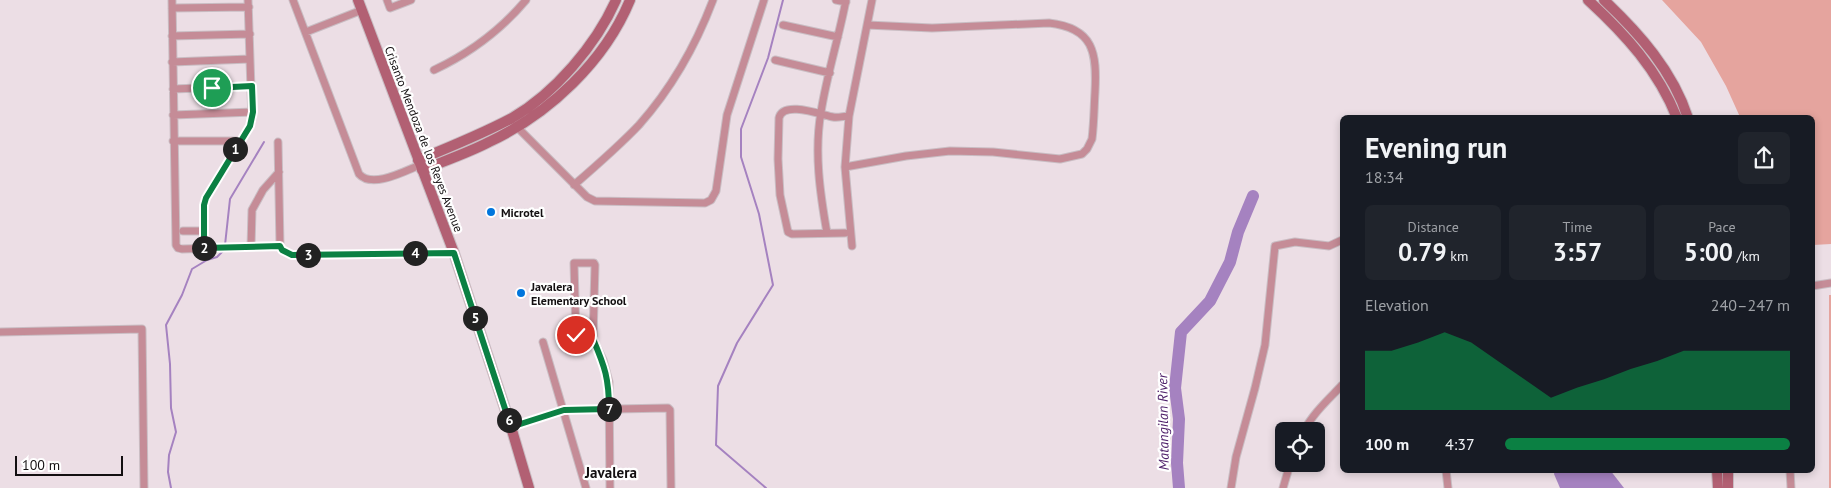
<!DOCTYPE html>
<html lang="en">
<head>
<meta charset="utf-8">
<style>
  :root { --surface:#171b24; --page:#20242c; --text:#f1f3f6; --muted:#9ea1a6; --accent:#0b8043 }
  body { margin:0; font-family:"PT Sans",sans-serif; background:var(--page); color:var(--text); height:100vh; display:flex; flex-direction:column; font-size:19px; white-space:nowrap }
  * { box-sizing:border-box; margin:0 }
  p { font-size:16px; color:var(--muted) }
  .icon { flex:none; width:28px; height:28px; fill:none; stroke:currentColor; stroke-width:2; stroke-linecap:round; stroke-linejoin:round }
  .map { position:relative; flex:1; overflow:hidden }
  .side { position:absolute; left:1340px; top:115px; width:475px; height:358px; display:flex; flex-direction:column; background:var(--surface); border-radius:8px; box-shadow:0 2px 8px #0003 }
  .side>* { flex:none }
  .tools { position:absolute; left:1275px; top:422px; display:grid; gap:10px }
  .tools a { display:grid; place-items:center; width:50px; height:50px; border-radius:8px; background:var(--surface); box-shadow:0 2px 8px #0003; font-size:25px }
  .scale { position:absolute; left:15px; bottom:12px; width:108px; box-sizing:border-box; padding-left:5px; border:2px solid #130f11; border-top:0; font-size:14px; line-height:18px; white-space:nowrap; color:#130f11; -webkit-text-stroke:4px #fff; paint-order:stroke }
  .pin { position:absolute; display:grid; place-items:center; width:42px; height:42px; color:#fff; margin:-21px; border:2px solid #fff; border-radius:50%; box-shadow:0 1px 5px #0007 }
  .km { position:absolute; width:25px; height:25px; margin:-12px; border-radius:50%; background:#222; color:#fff; font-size:14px; line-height:25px; text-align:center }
  .round { display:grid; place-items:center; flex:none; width:52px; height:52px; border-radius:8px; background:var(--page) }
  .head { display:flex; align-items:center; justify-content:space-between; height:85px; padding:0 25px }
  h1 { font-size:28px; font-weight:700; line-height:38px }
  .stats { display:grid; grid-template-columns:repeat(3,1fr); gap:8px; height:85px; padding:5px 25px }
  .stats div { display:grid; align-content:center; border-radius:8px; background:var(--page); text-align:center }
  .stats b { font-size:25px; font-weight:700 }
  .stats small { font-size:14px; font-weight:400 }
  .stats p { font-size:14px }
  .chart { height:140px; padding:10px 25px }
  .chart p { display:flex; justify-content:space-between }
  .chart svg { width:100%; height:90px; margin-top:5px; fill:var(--accent); opacity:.7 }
  ul { padding:0 25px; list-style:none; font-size:16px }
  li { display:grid; grid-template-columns:80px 60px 1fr; align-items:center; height:38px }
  li i { height:12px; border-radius:6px; background:var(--accent) }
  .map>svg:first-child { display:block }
  .green { fill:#e5a49e }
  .water { fill:#a582c0 }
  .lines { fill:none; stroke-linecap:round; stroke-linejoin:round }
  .stream { stroke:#a582c0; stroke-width:2 }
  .river { stroke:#a582c0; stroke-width:12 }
  .street-casing { stroke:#c9bdc3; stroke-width:9 }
  .secondary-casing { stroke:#c9bdc3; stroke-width:12 }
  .street { stroke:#c58c97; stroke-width:7 }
  .secondary { stroke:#b26073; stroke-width:10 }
  .route-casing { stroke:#fff; stroke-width:10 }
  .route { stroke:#0b8043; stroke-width:6 }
  .poi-dot { fill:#0176dd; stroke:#fff; stroke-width:2 }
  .labels { text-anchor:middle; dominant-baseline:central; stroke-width:4.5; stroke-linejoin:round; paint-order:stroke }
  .street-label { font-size:12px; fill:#130f11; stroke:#fff }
  .poi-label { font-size:12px; font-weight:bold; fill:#130f11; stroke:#fff; text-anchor:start }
  .water-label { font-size:14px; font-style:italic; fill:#4e1f6a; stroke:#fff }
  .quarter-label { font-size:15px; font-weight:bold; fill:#130f11; stroke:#fff }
</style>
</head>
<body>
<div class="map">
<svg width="1831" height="488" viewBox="0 0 1831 488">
  <rect width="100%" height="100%" fill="#ecdee5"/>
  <path class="green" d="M1662,0H1831V244L1813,245L1812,118L1740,117L1726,86L1701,42Z
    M1829,295H1831V488H1829Z"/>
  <path class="water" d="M1555,470H1610L1624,488H1560L1554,474Z"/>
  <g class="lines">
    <path class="stream" d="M225,245L230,199L264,142
      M171,488L168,472L169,455L176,432L171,408L170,364L166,325L182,295L192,269L207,260L217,257L224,250
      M766,488L716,445L718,386L737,343L773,285L759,214L741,157V129L768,58L783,0"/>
    <path class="river" d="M1179,488L1177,463L1179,419L1175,388L1181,332L1210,301L1230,262L1238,232L1253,196"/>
    <defs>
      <path id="street" d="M172,0L176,245L178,248L182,249L280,246
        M293,0L359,174C372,189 405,171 420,165
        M387,0L390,8L411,0
        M836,0L846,2
        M172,8L249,7
        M783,25L838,37
        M306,32L362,10
        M172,36L250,34
        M775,60L830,73
        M172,62L250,59
        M434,70C470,53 500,31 526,0
        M173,89L252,86
        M173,115L253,112
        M517,127L587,197L595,201L705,203L711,200L716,191L727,115L764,0
        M173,141H240
        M278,142L280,246L282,250L292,255L454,253
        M845,167L906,156L950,151L993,152L1060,159L1082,154L1087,149L1092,139C1094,123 1094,108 1095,92C1097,53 1094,28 1049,23L932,28L867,25
        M574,185C596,166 619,146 639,125C671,89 696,45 713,0
        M183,231H204
        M827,233C820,193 814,152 821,112C827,74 839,37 846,0
        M845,233L792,234L788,232L780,195L778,159L779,118C783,100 822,115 833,117C838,118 844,116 849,116
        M852,246L845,167L849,116L872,0
        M251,247L252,210L263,190L279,172
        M204,248V205L206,198L250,126L252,119L248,0
        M1812,286L1831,283
        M0,332L142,329L144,488
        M593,339L578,337L576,335L574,263H594L595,265L593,339L603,360L609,382L610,488
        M543,342L586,488
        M511,427L564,410L668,408L670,410L671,488
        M1304,431C1313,413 1329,399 1342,385
        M1446,470L1448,488
        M1790,470L1791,488
        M1231,488L1236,457L1255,388L1265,345L1275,246L1295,242L1329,246L1342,240
        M1283,488L1290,464"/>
      <path id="secondary" d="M358,0L454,253L511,427L529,488
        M1588,0C1625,34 1658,70 1677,118
        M1604,0C1639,33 1673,71 1688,118
        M418,160C450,147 482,134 512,118C555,93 596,45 616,0
        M422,170C444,161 468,153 489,142C549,114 605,61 630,0
        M1717,470L1718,488
        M1728,488V470"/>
    </defs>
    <use href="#street" class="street-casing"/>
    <use href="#secondary" class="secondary-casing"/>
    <use href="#street" class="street"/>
    <use href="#secondary" class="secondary"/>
  </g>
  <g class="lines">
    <defs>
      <path id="route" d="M212,88L252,86L253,112L250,126L206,198L204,205V248L280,246L282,250L292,255L454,253L511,427L564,410L609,409C609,379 605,367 593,339L578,337L576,335"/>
    </defs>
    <use href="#route" class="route-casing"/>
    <use href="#route" class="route"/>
  </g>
  <g class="poi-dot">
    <circle cx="491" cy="212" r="5"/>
    <circle cx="521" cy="293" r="5"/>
  </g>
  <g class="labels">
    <g class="street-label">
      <text transform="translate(424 139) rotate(69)">Crisanto Mendoza de los Reyes Avenue</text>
    </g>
    <g class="poi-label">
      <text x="501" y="212">Microtel</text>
      <text x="531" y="286">Javalera<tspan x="531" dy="14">Elementary School</tspan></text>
    </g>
    <g class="water-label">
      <text transform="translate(1163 422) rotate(-91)">Matangilan River</text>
    </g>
    <g class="quarter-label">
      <text x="611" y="472">Javalera</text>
    </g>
  </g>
</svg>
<div class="tools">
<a><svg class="icon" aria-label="locate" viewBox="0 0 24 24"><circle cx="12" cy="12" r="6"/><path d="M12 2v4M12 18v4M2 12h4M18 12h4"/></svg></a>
</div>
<div class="scale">100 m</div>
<div class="pin" style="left:212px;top:88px;background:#1e9e55"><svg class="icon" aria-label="arrive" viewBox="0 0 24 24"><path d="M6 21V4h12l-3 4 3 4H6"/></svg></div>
<div class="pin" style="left:576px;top:335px;background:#d93025"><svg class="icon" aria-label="check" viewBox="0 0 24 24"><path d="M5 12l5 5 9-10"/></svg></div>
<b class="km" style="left:235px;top:149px">1</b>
<b class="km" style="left:204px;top:248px">2</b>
<b class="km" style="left:308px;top:255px">3</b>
<b class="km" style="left:415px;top:253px">4</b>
<b class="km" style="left:475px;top:318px">5</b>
<b class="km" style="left:509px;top:420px">6</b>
<b class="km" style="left:609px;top:409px">7</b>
<section class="side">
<div class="head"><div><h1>Evening run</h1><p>18:34</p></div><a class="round"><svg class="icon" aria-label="share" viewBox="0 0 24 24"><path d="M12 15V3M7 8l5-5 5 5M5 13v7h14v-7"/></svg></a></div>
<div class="stats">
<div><p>Distance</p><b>0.79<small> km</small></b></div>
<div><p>Time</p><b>3:57</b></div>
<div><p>Pace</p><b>5:00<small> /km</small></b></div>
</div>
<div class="chart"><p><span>Elevation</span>240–247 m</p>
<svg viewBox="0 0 160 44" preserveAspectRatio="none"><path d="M0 44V15L10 15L20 11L30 6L40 11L50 20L60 29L70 38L80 33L90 29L100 24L110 20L120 15L130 15L140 15L150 15L160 15V44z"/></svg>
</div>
<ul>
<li><b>100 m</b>4:37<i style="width:100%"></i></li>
</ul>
</section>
</div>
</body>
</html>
